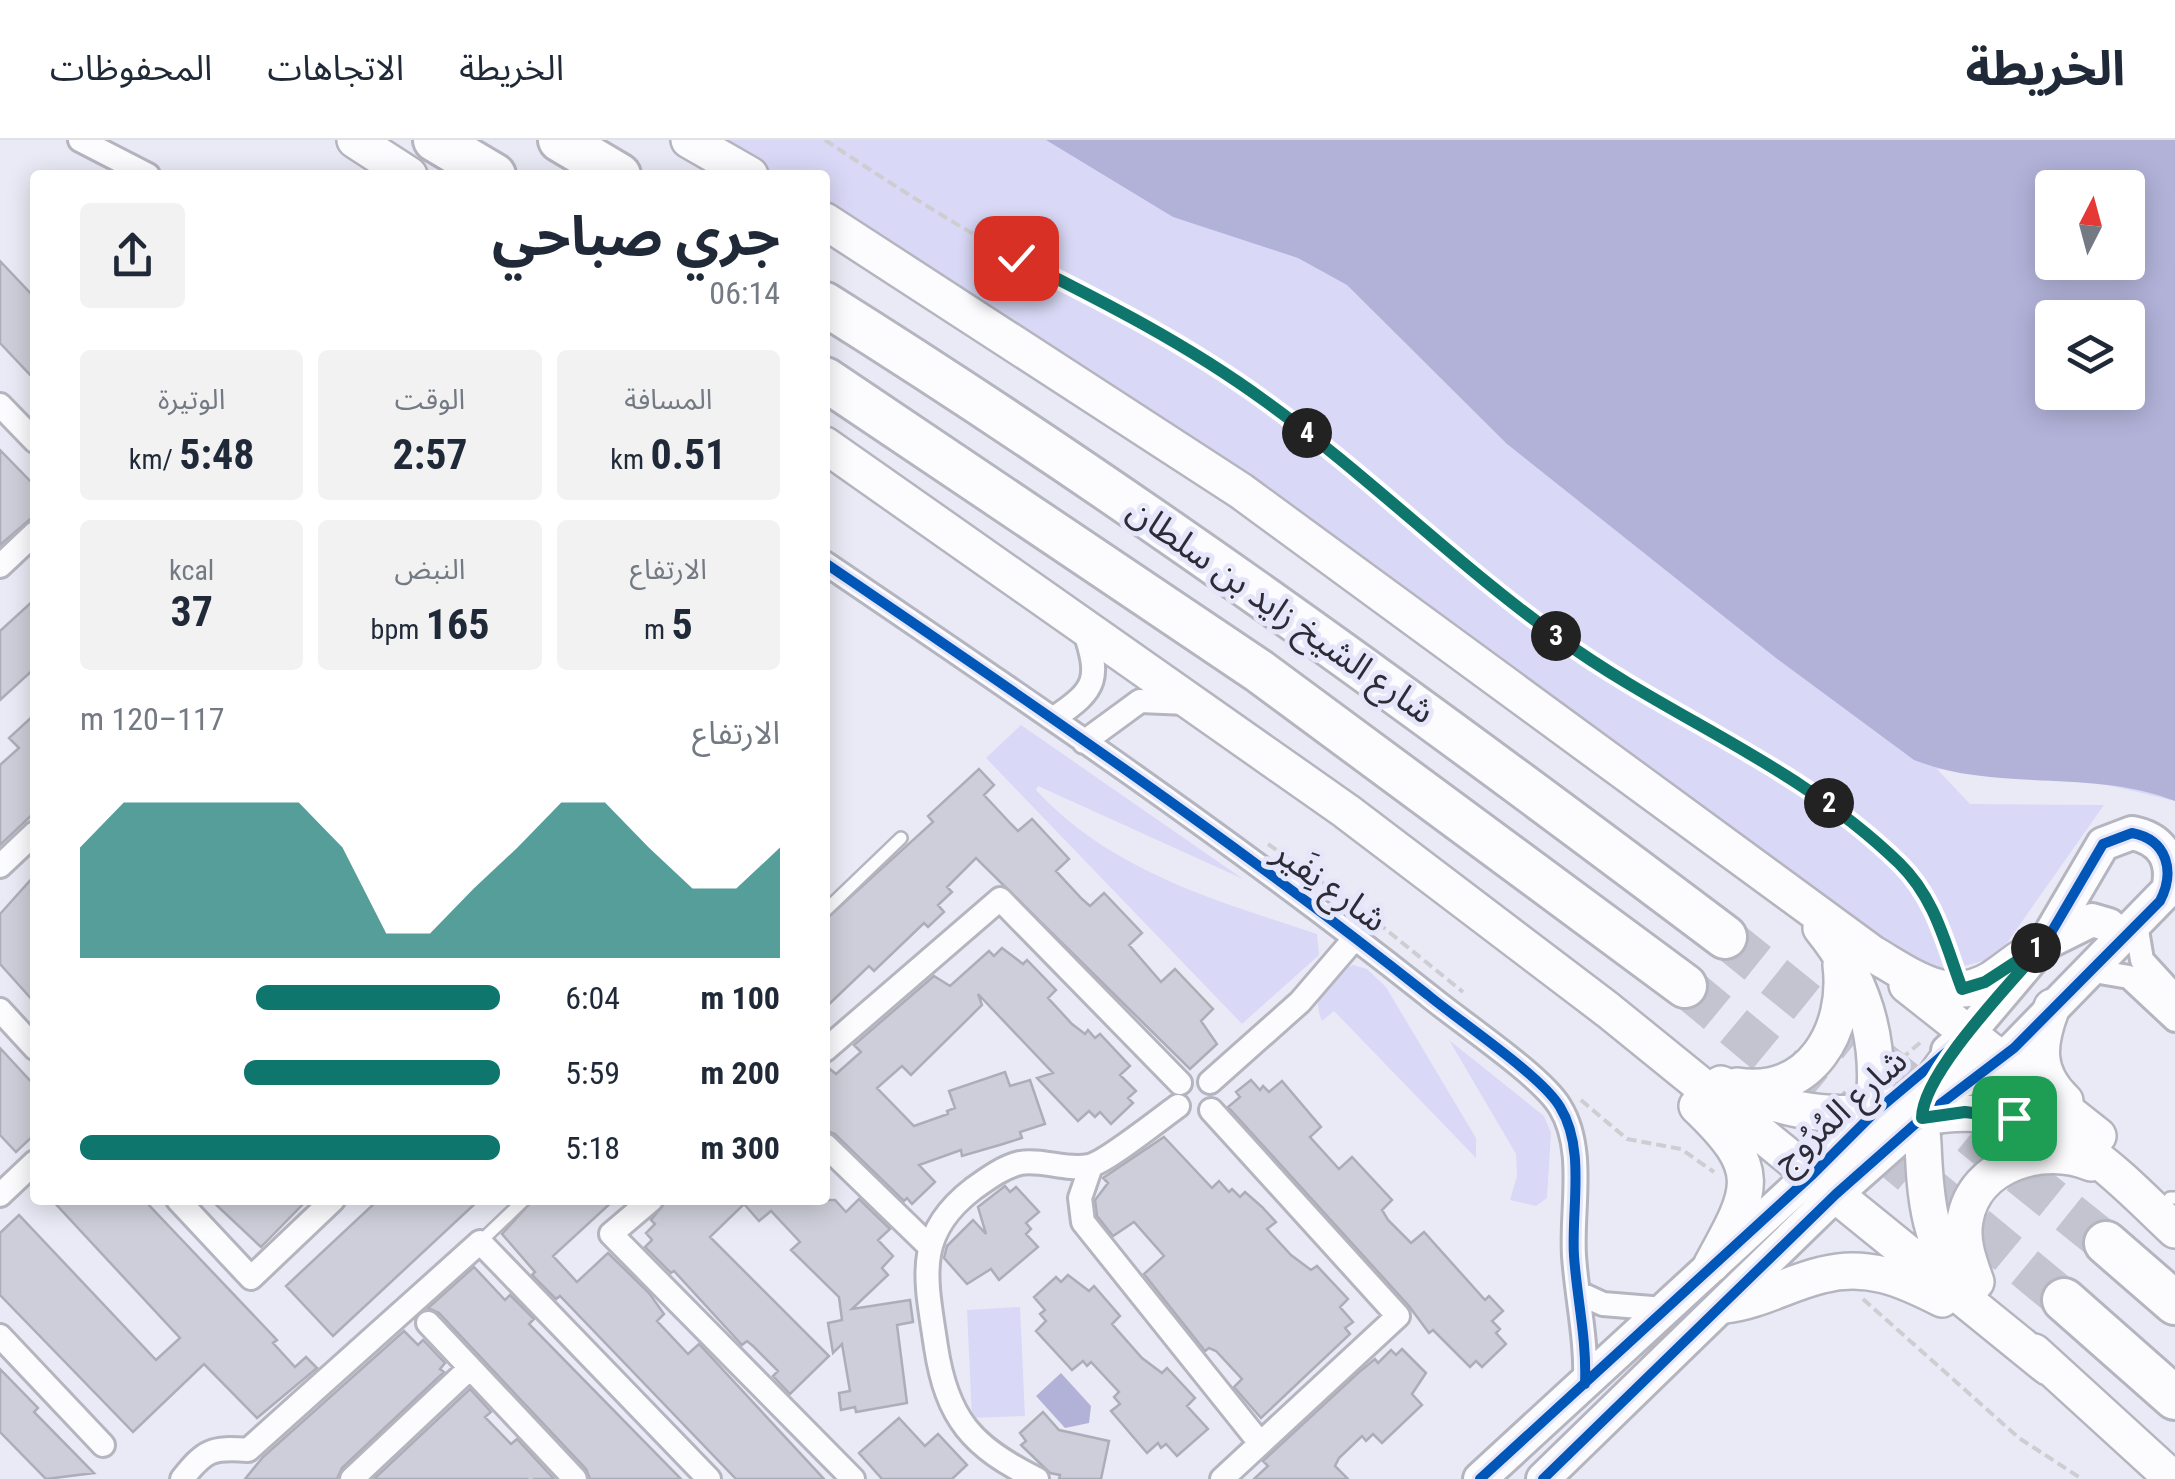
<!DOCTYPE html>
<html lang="ar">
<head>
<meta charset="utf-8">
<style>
  :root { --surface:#fff; --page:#f2f2f3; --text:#1f2937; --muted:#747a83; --line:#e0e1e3; --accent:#0f766e }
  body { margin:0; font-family:"Roboto Condensed","Noto Sans Arabic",sans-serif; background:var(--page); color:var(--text); direction:rtl; height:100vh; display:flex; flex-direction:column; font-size:38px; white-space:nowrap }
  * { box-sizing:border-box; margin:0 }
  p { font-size:32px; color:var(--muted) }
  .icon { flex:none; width:55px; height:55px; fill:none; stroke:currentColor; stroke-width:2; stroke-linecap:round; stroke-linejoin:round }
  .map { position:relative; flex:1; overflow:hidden; direction:ltr }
  .details { position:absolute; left:30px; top:30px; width:800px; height:1035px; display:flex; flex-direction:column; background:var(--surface); border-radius:10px; box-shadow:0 5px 25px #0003; direction:rtl }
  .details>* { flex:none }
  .needle { width:65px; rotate:6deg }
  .tools { position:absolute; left:2035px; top:30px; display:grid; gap:20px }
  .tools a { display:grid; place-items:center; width:110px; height:110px; border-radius:10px; background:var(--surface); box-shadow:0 5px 25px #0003; font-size:50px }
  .pin { position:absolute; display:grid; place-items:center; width:85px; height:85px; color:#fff; margin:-42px; border-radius:20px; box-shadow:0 5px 15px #0006 }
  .km { position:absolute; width:50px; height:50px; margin:-25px; border-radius:50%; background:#222; color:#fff; font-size:28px; line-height:50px; text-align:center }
  .round { display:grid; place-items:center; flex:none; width:105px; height:105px; border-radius:10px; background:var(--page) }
  .overview { display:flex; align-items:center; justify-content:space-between; height:170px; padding:0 50px }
  h1 { font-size:55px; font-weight:700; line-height:75px }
  .figures { display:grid; grid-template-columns:repeat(3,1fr); gap:15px; height:170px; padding:10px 50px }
  .figures div { display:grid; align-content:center; border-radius:10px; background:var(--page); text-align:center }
  .figures b { font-size:42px; font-weight:700 }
  .figures small { font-size:28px; font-weight:400 }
  .figures p { font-size:28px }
  .chart { height:280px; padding:20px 50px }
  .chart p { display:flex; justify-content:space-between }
  .chart svg { width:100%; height:180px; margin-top:10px; fill:var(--accent); opacity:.7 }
  ul { padding:0 50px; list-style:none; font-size:32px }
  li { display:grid; grid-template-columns:160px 120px 1fr; align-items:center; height:75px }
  li i { height:25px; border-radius:12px; background:var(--accent) }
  header { display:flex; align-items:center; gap:60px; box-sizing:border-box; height:140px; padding:0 50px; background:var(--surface); border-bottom:2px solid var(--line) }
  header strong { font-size:48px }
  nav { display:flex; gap:55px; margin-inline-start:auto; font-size:35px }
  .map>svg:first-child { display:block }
  .green { fill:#d9d9f7; fill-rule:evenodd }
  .water { fill:#b2b2d9; fill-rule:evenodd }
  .building { fill:#ceceda; stroke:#adadb8; stroke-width:2.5 }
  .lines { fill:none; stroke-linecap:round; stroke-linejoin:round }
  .highway-tunnel { stroke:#c4c4d0; stroke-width:42; stroke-dasharray:42 21; stroke-linecap:butt }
  .lane-casing { stroke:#b5b5c0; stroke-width:16 }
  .street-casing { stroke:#b5b5c0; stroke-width:28 }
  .secondary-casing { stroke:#b5b5c0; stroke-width:38 }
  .primary-casing { stroke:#b5b5c0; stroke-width:40 }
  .highway-casing { stroke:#b5b5c0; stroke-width:48 }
  .path { stroke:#cdcdd2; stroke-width:4; stroke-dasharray:10 5; stroke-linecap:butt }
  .lane { stroke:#fcfcfe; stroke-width:11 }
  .street { stroke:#fcfcfe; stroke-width:22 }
  .secondary { stroke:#fcfcfe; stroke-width:32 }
  .primary { stroke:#fcfcfe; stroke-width:35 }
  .highway { stroke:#fcfcfe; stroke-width:42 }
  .cycleway-casing { stroke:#e6e6fa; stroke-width:16 }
  .cycleway { stroke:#0057b8; stroke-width:10 }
  .route-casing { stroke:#fff; stroke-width:20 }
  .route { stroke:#0f766e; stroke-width:12 }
  .labels { text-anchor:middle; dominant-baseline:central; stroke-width:10; stroke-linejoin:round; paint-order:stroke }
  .street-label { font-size:35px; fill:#2c2c38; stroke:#e6e6fa }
</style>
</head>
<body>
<header>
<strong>الخريطة</strong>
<nav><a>الخريطة</a><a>الاتجاهات</a><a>المحفوظات</a></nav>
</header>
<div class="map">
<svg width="2175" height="1339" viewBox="0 0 2175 1339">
  <rect width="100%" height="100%" fill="#eaeaf6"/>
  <path class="green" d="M715,0H2175V661L2095,642L1937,629L1970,664L2104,665L1997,817L1935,834L1916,827L1206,306L825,64V35H776ZM2052,48H2128V122H2052ZM2052,178H2128V252H2052Z
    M1021,585L1243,739L1038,646L1036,650C1112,732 1215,760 1317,794L1319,815L1242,884L986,618Z
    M1353,825L1367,829L1386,847L1476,998V1018L1334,871L1322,881C1310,857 1328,834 1353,825Z
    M1449,900L1544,976L1551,993L1547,1058L1536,1066L1510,1060L1517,1036L1516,1014Z
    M1020,1167L1025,1276L972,1278L967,1170Z"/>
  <path class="water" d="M1046,0H2175V661C2092,628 1997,653 1914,620L1776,518L1507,304L1347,145L1298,118L1173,77ZM2052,48H2128V122H2052ZM2052,178H2128V252H2052Z
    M1061,1233L1091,1266L1089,1283L1065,1288L1036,1256Z"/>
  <path class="building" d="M0,121L35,158V240L0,203Z
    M0,310L35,346V375L0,405Z
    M35,459V528L0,560V491Z
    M35,574V672L0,705V625L19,608L9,598Z
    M979,629L994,645L984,655L1011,684L1018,691L1032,679L1069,719L1056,731L1082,759L1090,766L1104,753L1142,793L1129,805L1161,842L1175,829L1213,869L1201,881L1217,904L1190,929L976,718L947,747L952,752L938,765L944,772L928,787L924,783L874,831L869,826L825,868V780L933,682L928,676Z
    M35,735V863L0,824V774Z
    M1002,808L1023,824L1027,820L1056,850L1048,858L1072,884L1085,894L1088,890L1095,898L1100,894L1130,926L1120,935L1136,951L1128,958L1133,963L1111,984L1100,972L1095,977L1089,971L1078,981L1037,938L1053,933L978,854L982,865L911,935L902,926L877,948L914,986L948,974L947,971L955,968L949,951L1005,932L1010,946L1030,940L1045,984L1020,992L1022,998L1003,1004L962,1016L961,1010L919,1025L935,1042L912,1064L907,1058L904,1061L835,994L825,990V925L836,934L861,912L854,905L934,836L950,846L989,811L994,816Z
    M0,908L35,946V994L16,1012L0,995Z
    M1251,940L1260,950L1263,946L1269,952L1282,941L1321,987L1310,997L1339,1029L1352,1017L1392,1060L1382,1070L1388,1080L1411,1103L1424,1092L1485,1160L1489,1156L1503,1171L1492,1181L1500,1189L1496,1193L1506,1204L1482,1227L1476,1221L1470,1227L1433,1190L1429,1193L1409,1166L1228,967L1240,957L1236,952Z
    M1164,997L1212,1048L1219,1041L1229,1052L1232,1049L1240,1057L1245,1052L1262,1067L1276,1082L1267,1089L1291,1115L1311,1130L1317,1126L1348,1159L1340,1167L1353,1182L1345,1188L1350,1194L1261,1278L1234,1247L1242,1239L1216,1211L1209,1208L1205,1211L1144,1134L1164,1116L1134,1082L1113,1096L1097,1076L1095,1060L1108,1043L1103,1038Z
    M1005,1046L1010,1052L1016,1047L1039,1072L1026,1083L1031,1089L1026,1094L1038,1107L999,1140L991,1129L967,1144L944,1118L947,1106L973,1080L986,1094L978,1067Z
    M859,1059L890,1089L878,1100L893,1116L882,1128L888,1135L852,1169L910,1160L913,1182L897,1185L907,1263L856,1272L855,1267L841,1270L839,1253L850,1251L842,1204L833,1213L828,1183L842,1180L839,1157L791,1110L800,1102L771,1071L759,1081L744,1064L710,1097L829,1216L790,1254L773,1236L778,1231L753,1206L747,1201L742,1205L674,1131L671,1133L645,1107L652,1100L646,1093L655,1084L651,1080L667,1060H835L846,1072Z
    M52,1060H144L277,1200L273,1203L295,1227L306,1217L317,1228L257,1278L204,1224L133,1292L0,1155V1093L19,1075L156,1220L180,1198Z
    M211,1060H307L261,1107Z
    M378,1060H479L333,1196L286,1146Z
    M533,1060H614L553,1116L577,1142L608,1113L649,1153L664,1174L657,1181L688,1214L699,1204L824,1339H736L560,1156L556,1159L532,1135L535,1132L502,1094Z
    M474,1127L505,1160L510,1155L534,1179L529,1184L681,1339H590L586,1329L439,1173L428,1168Z
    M1068,1135L1089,1151L1094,1146L1120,1176L1112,1184L1142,1218L1162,1233L1167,1228L1195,1258L1187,1266L1208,1289L1177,1316L1166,1304L1161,1308L1158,1303L1147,1313L1111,1271L1120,1264L1114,1257L1119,1252L1091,1222L1087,1226L1083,1221L1072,1230L1036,1191L1046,1181L1040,1174L1045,1170L1034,1157L1056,1137L1061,1142Z
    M404,1191L418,1205L423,1200L445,1223L440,1229L444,1232L342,1328L337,1339H245L263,1317Z
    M1402,1209L1426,1233L1412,1254L1422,1265L1382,1303L1373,1294L1366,1301L1362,1296L1339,1318L1335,1326L1348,1339H1254L1268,1326L1263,1321L1358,1233L1375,1219L1378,1223L1391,1210L1396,1215Z
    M0,1229L38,1268L34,1272L94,1333L46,1339L0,1292Z
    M470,1249L491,1272L485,1277L511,1304L517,1299L554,1339H374Z
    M1043,1272L1059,1290L1109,1301L1101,1339H1059L1060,1335L1050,1333L1021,1305L1026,1301L1020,1293Z
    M899,1278L925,1306L938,1294L967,1325L952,1339H882L859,1313Z"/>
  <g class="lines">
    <path class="highway-tunnel" d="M1725,797L2106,1103
      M1685,846L2064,1160"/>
    <defs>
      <path id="lane" d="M825,771L901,698
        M2170,1058H2175
        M480,1102L524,1060"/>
      <path id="street" d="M80,0L148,35
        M0,265L35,301
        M825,423C1030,562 1234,701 1428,855C1459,881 1542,936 1560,967C1586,1009 1571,1069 1574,1116C1577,1159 1587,1200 1585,1244
        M0,426L35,393
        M1054,578C1098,549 1100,538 1084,489
        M1084,602L1140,561L1187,563
        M0,726L35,693
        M2136,784L2142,820L2175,856
        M2088,830L2129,837L2175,880
        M0,870L35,908
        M825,910L1000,759L1180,943
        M1210,942L1300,862L1355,798
        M1211,970L1398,1176L1222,1339
        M825,1005L927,1104
        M1091,1026L1080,1058L1083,1082L1260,1303
        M0,1055L35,1022
        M178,1060L251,1138L333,1060
        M651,1060L611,1094L853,1339
        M1579,1153L1603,1164L1664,1169
        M428,1183L575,1339
        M0,1196L103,1305
        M182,1339C205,1310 212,1307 248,1310L480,1102L709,1339
        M352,1339L470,1228
        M1037,1339C972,1307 947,1279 936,1207C926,1139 913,1095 973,1049C987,1039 1003,1027 1020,1023C1042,1019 1067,1031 1089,1026C1105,1023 1161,978 1178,966"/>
      <path id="secondary" d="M2050,801L2092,780L2109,785L2121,797
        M1948,911L1968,894L2045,803L2103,704L2132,693C2163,699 2175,721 2168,750L2014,908L1980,934
        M1480,1339L1830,1017
        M1543,1339L1836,1054L1925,975"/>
      <path id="primary" d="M355,0L409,35
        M689,0L750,35
        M825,81L1241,351L1873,814C1911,836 1948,866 1992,839C2010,827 2025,813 2045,803
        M825,305L1346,671L1608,870L2048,1227
        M1821,788C1870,848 1885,915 1870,991
        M1907,845L2098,996
        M2052,867C2038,903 2034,932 2065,961
        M1968,894C1953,914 1932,935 1924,958C1919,972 1922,989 1923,1004C1925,1053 1928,1113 1969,1147
        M1721,944C1835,993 1894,978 1999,920
        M1737,946C1811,957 1849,890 1841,825
        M1697,966C1764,1030 1754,1048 1712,1124
        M1813,1034C1831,1021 1849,1003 1870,994C1941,963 2026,965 2089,1013C2120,1035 2147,1064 2175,1090
        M1976,1142C1969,1122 1961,1102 1965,1080C1974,1023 2045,1003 2091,1023
        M1725,1165C1760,1161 1788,1143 1822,1135C1867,1123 1903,1139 1942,1159
        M2034,1212L2173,1339"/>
      <path id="highway" d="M435,0L494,35
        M560,0L619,35
        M825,164C1136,359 1432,576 1725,797
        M825,239L1259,531L1685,846
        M2106,1103L2175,1163
        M2064,1160L2175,1258"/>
    </defs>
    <use href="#lane" class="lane-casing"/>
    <use href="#street" class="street-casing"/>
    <use href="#secondary" class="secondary-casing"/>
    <use href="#primary" class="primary-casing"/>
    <use href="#highway" class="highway-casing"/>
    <path class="path" d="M825,0C887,41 951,83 1018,119C1087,155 1158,188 1223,232C1342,312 1443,415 1560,499C1661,571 1777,616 1871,698C1891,716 1913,735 1929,758C1940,775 1945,801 1952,821
      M1268,704L1363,771L1463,852
      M1901,919L1921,902
      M1581,960L1627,999L1681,1009L1714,1032
      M1863,1159L2019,1298L2082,1339
      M529,1339L539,1330"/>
    <use href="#lane" class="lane"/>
    <use href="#street" class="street"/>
    <use href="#secondary" class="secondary"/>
    <use href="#primary" class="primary"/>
    <use href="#highway" class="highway"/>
    <defs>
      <path id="cycleway" d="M825,423C1030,562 1234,701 1428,855C1459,881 1542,936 1560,967C1586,1009 1571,1069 1574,1116C1577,1159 1587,1200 1585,1244
        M1480,1339L1813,1034L1874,973L1968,894L2045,803L2103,704L2132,693C2168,700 2175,732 2160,761L2014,908L1922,978L1836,1054L1543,1339"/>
    </defs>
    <use href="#cycleway" class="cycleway-casing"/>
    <use href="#cycleway" class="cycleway"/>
  </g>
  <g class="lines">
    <defs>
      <path id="route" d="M1016,118C1102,161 1187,204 1265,261C1368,335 1457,425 1559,498C1672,580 1796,623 1899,723C1935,758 1945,803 1962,849L1985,842L2045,803C2014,840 1922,933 1922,978L1965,972L2014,978"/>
    </defs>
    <use href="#route" class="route-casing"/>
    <use href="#route" class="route"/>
  </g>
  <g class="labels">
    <g class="street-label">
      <text transform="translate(1281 471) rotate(35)">شارع الشيخ زايد بن سلطان</text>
      <text transform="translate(1330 746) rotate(36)">شارع نِفَير</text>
      <text transform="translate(1840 971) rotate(-42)">شارع المُرُوج</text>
    </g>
  </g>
</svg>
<div class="tools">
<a><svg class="needle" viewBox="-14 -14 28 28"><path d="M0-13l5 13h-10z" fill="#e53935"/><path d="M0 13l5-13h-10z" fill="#747a83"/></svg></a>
<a><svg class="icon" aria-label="layers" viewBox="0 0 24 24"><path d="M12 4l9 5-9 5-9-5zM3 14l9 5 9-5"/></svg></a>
</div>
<div class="pin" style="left:2014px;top:978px;background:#1e9e55"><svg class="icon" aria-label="arrive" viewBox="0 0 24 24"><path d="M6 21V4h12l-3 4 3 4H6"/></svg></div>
<div class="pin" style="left:1016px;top:118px;background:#d93025"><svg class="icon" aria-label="check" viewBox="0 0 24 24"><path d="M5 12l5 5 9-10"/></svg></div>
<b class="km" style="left:2036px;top:808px">1</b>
<b class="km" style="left:1829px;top:663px">2</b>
<b class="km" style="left:1556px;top:496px">3</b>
<b class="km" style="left:1307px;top:293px">4</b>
<section class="details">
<div class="overview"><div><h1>جري صباحي</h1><p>06:14</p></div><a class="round"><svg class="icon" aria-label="share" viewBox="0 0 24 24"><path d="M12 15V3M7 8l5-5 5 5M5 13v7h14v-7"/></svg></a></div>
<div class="figures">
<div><p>المسافة</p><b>0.51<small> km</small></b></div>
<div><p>الوقت</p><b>2:57</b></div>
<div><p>الوتيرة</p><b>5:48<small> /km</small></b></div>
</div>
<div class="figures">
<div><p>الارتفاع</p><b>5<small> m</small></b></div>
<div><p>النبض</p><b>165<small> bpm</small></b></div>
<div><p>kcal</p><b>37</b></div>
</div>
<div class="chart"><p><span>الارتفاع</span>117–120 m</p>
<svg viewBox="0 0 160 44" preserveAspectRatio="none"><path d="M0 44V17L10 6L20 6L30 6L40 6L50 6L60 17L70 38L80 38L90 27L100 17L110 6L120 6L130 17L140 27L150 27L160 17V44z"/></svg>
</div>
<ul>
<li><b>100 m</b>6:04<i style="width:58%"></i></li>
<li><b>200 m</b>5:59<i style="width:61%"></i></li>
<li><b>300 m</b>5:18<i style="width:100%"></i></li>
</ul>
</section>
</div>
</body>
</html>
